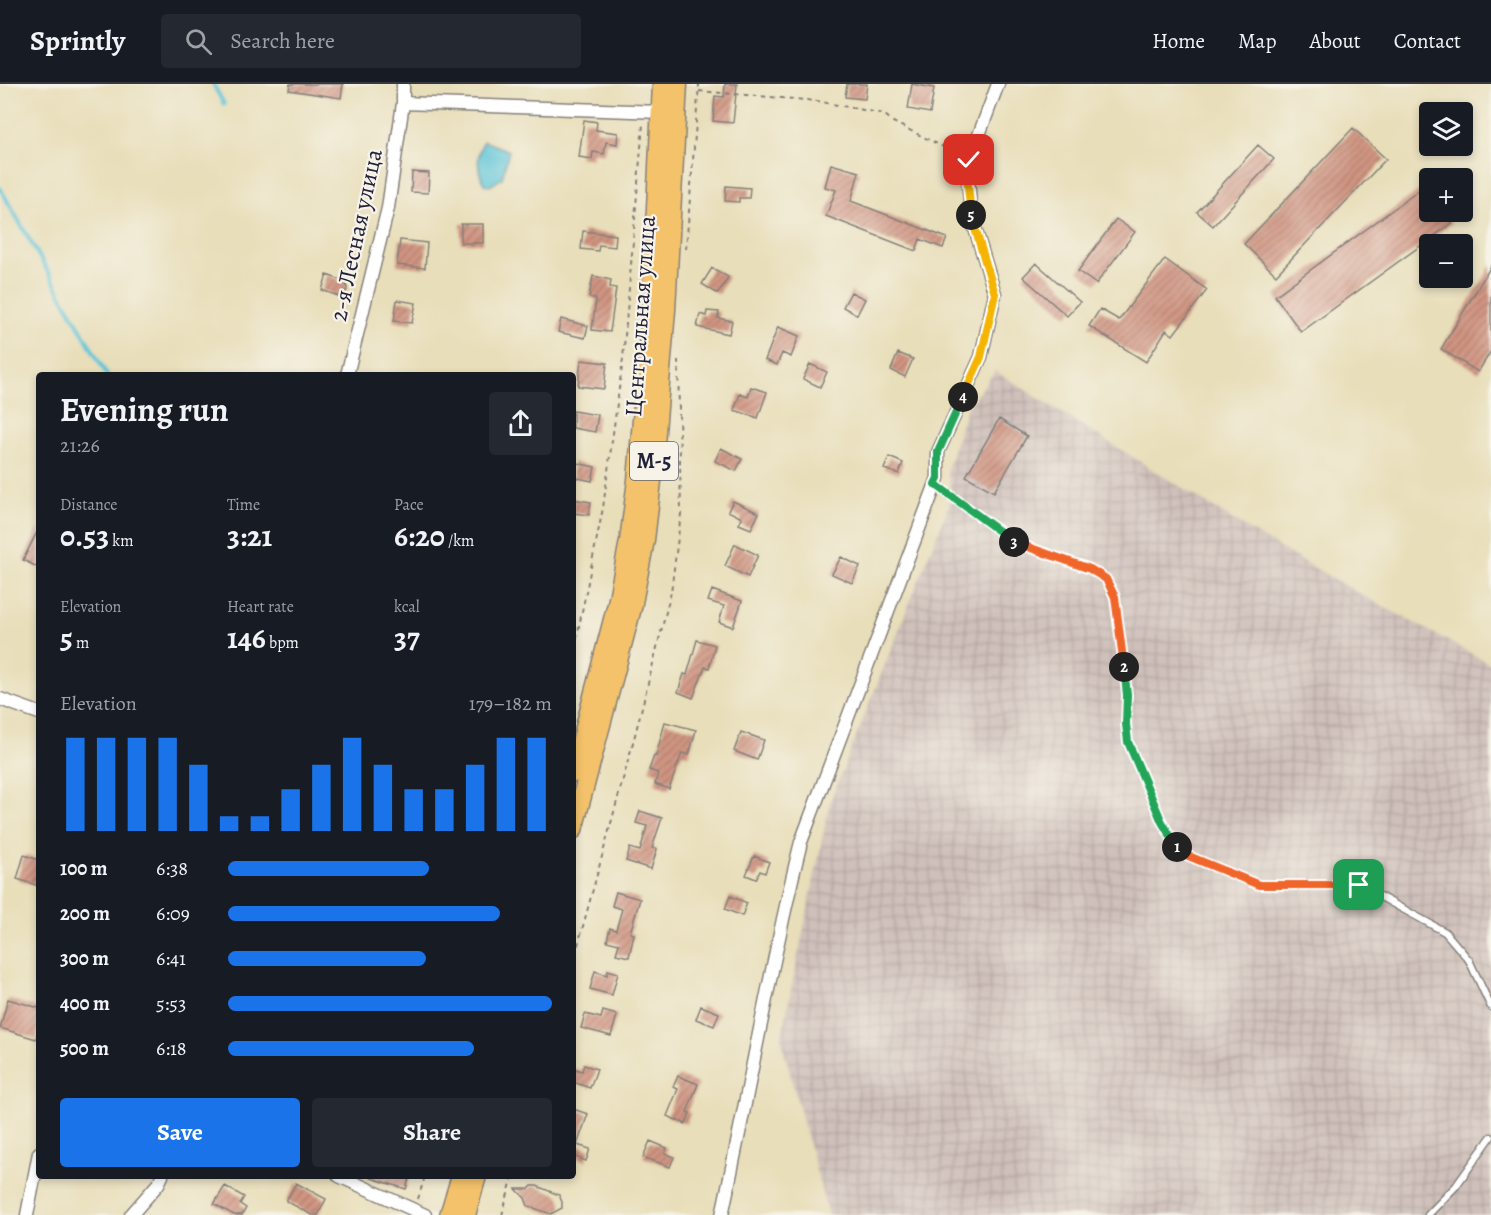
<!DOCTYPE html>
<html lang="en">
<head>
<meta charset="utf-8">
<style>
  :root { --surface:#171b24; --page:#242831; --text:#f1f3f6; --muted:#9ea1a6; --line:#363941; --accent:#1a73e8 }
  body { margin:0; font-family:Alegreya,serif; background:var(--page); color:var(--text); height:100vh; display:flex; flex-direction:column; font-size:22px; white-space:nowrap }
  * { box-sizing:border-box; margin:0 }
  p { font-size:20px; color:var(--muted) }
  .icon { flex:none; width:33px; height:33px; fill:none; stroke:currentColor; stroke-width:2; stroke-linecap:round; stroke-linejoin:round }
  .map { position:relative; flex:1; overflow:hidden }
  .drawer { position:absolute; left:36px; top:288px; width:540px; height:807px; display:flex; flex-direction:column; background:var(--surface); border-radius:6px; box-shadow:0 3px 9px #0003 }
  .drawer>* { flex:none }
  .fabs { position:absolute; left:1419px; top:18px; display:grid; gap:12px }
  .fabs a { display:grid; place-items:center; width:54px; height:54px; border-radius:6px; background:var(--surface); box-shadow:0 3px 9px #0003; font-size:30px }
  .pin { position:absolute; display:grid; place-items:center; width:51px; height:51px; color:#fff; margin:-26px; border-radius:12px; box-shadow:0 3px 9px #0006 }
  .km { position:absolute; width:30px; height:30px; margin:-15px; border-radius:50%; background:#222; color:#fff; font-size:16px; line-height:30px; text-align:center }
  .round { display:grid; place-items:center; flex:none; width:63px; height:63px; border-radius:6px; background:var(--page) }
  .summary { display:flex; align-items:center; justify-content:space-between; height:102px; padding:0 24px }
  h1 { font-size:33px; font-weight:700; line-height:45px }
  .metrics { display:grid; grid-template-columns:repeat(3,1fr); gap:9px; height:102px; padding:6px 24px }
  .metrics div { display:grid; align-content:center }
  .metrics b { font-size:30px; font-weight:700 }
  .metrics small { font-size:16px; font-weight:400 }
  .metrics p { font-size:16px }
  .chart { height:168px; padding:12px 24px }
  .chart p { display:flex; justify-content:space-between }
  .chart svg { width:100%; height:108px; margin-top:6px; stroke:var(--accent); stroke-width:6 }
  .button { display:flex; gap:12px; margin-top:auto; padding:12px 24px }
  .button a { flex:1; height:69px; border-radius:6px; background:var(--accent); color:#fff; font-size:24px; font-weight:700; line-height:69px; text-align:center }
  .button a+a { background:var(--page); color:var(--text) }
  ul { padding:0 24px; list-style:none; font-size:20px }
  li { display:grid; grid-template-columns:96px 72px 1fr; align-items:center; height:45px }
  li i { height:15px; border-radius:8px; background:var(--accent) }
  header { display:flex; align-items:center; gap:36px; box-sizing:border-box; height:84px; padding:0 30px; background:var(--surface); border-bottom:2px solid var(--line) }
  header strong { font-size:28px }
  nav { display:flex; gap:33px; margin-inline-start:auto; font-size:21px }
  .search { width:420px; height:54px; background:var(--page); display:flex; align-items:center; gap:15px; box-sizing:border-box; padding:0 21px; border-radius:6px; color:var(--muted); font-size:22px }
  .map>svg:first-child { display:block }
  .industrial { fill:url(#industrial-grid) }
  .water { fill:#5cc5d8; stroke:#3f748a; stroke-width:1.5 }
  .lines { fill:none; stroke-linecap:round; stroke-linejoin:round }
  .stream { stroke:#5cc5d8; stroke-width:4 }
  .building { fill:url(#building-hatch) }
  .lane-casing { stroke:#85807a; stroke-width:9 }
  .street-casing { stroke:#85807a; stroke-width:15 }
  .primary-casing { stroke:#85807a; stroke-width:21 }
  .path { stroke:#85807a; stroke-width:2; stroke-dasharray:4.5 4.5; stroke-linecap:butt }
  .lane { stroke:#fff; stroke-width:6 }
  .street { stroke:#fff; stroke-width:12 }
  .primary { stroke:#f4c26a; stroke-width:18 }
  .split-1-casing { stroke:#fff; stroke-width:12 }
  .split-2-casing { stroke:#fff; stroke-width:12 }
  .split-3-casing { stroke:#fff; stroke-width:12 }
  .split-4-casing { stroke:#fff; stroke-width:12 }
  .split-5-casing { stroke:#fff; stroke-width:12 }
  .split-6-casing { stroke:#fff; stroke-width:12 }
  .split-1 { stroke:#f0652b; stroke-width:8 }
  .split-2 { stroke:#22a559; stroke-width:8 }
  .split-3 { stroke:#f0652b; stroke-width:8 }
  .split-4 { stroke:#22a559; stroke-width:8 }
  .split-5 { stroke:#f5b400; stroke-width:8 }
  .split-6 { stroke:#f5b400; stroke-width:8 }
  .labels { text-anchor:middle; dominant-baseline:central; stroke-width:4.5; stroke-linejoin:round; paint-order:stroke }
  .shield { fill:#f7f3e8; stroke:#62616f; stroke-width:1.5 }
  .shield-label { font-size:22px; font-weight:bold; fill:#22223b }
  .street-label { font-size:24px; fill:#22223b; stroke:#f7f3e8 }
</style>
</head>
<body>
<header>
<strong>Sprintly</strong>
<div class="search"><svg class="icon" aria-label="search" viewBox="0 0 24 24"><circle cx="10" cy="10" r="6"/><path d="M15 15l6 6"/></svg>Search here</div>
<nav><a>Home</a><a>Map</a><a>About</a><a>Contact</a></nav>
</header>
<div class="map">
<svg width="1491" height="1131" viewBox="0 0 1491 1131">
  <defs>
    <pattern id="industrial-grid" width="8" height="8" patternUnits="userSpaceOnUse" patternTransform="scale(1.5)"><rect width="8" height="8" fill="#cfc0ba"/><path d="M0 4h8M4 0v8" fill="none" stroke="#b1a5a1"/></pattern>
    <pattern id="building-hatch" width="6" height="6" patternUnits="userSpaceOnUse" patternTransform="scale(1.5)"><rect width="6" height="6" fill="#d19582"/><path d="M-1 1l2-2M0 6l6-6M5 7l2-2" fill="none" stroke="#a9796c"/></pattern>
  </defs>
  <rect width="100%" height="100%" fill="#f7f3e8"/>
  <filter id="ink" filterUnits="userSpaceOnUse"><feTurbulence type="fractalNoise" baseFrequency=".0167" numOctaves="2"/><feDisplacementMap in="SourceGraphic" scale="12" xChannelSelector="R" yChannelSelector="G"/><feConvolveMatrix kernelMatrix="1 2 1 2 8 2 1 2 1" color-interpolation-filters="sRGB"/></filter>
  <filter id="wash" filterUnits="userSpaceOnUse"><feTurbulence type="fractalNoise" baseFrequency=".008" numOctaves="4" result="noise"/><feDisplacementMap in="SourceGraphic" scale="24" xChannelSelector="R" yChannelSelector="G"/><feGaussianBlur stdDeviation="1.35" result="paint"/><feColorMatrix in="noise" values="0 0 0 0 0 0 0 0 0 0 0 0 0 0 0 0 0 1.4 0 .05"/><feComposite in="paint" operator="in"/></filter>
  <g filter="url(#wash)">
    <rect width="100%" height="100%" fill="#e8deb9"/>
    <path class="industrial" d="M995,287L1259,452L1351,505L1491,580V1131H828L781,955L830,718L952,413L947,386L967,324Z"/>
    <path class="water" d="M484,57L509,67L502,94L490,102L484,100C477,86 476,70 484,57Z"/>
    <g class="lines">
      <path class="stream" d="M213,0L224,20
        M0,104L107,291"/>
    </g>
    <g id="blocks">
      <path class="building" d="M290,0H343L341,14L289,6Z
        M725,0H737L733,39L713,37L715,12L724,13Z
        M847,0H867L865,15L845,13Z
        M912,0L934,4L930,29L908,25Z
        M584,36L597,38L596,46L618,49L617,60L606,58L604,70L593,68L592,75L579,73Z
        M1353,44L1386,75L1276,191L1244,160Z
        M1258,61L1274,75L1213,142L1197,128Z
        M831,80L859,88L851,117L947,154L943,164L920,155L916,167L826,132L836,106L825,103Z
        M412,88L429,89L428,109L411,108Z
        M726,102L750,104L749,114H739V118L725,117Z
        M1425,102L1430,108V128H1443L1452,139L1301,248L1275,212Z
        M1116,135L1135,148L1096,200L1078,187Z
        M461,140H483V159H461Z
        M583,147L616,151L615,163L599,161L598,167L581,165Z
        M400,156L427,159L425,184L397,181Z
        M1165,175L1207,206L1173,251L1166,246L1146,278L1089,242L1100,225L1119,236Z
        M1036,179L1080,218L1067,232L1023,193Z
        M1491,182V267L1478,288L1441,265Z
        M712,184L728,193L718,210L702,200Z
        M327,191L346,198L347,206L341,213L322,206Z
        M593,192L611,196L610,203L616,204L610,248L592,246L596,215L589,213Z
        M851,208L865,215L857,231L843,223Z
        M397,216L416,219L412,239L394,237Z
        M707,227L719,228L718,234L732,237L729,250L697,243L700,230L706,232Z
        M561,235L588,242L585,254L558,248Z
        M778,243L799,252L791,273L782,269L777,281L765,276Z
        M898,269L913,275L905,293L891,286Z
        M581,276L607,279L604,305L578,302Z
        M810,280L827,288L820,303L803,295Z
        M751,303L767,308L758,334L734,326L740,310L748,313Z
        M573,327L598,331L595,348L573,344Z
        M999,335L1027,352L994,408L966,392Z
        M721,364L742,375L736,387L715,377Z
        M889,373L903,379L899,390L884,385Z
        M573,378L595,383L592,397L573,393Z
        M573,415L591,418L589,431L573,429Z
        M733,417L759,429L751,445L739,440L742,434L728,427Z
        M39,444V484L23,476Z
        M735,460L758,471L748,493L725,482Z
        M841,473L860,482L852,499L832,490Z
        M712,506L742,517L733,543L719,538L724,522L708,517Z
        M697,556L715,561L709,584L705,583L693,614L678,608L684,590L687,591Z
        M665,638L696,646L689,671L682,669L669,705L655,700L658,689L649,686L654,672H656Z
        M741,648L764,656L757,676L734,667Z
        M640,727L662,734L652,764L657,765L651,785L626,777L630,764L640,767L647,742L636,739Z
        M24,771L39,776V802L17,795Z
        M754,772L769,778L765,789L760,787L756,795L746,791Z
        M616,808L640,815L630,849L634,850L629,873L616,870L619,860L607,857L610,844L616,846L622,825L612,822Z
        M730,812L747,819L742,832L725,825Z
        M608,886L618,889L612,911L590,905L595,887L607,891Z
        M8,915L39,924V943L36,955L0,944Z
        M701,922L719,929L714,942L696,935Z
        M603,927L617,931L611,952L581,944L585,930L601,934Z
        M584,981L597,985L590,1004L573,998V984L582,987Z
        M678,992L698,1000L687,1028L690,1029L686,1040L667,1032L678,1005L673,1003Z
        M573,1025L588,1030L577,1061L590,1065L586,1077L573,1072Z
        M650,1057L667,1064L665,1069L674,1073L670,1083L643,1073Z
        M371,1092H410L406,1105L371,1094Z
        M296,1099L326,1115L318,1131H312L286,1117Z
        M225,1102L244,1113L240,1120L246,1124L242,1131H234L214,1120Z
        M532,1102H537L559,1111L562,1118V1124L551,1130L528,1122L525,1114L516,1105H529Z"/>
    </g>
  </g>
  <g filter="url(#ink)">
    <use href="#blocks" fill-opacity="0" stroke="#85807a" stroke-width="1.5"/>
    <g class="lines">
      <defs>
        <path id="lane" d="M936,401L1011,457L1090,485L1106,495L1115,513L1127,611L1126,640L1128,658L1162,738L1173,759L1186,771L1259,801H1359L1445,848L1469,876L1491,923
          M1428,1131L1456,1102L1491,1053"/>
        <path id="street" d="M403,19L661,28
          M347,291L388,124L403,19V0
          M0,615L39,629
          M339,1092L425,1131
          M27,1131L39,1069
          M131,1131L158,1100L162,1092
          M722,1131C749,1007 770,881 801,758L938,394V368L981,273L995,210L971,131L967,83L998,0"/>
        <path id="primary" d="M573,689L617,520L629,457L637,396L651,227L662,0
          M573,746L632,524L645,456L652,397L666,226L678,0
          M449,1131L461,1092
          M466,1131L477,1092"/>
      </defs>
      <use href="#lane" class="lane-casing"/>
      <use href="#street" class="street-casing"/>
      <use href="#primary" class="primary-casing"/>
      <path class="path" d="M699,7L817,17L884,30L893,38L960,71
        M686,165L699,0
        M573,572L603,424L623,275L643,40
        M573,879L635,651L671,508L681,430L678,275
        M418,1115L425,1092
        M502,1131L513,1092"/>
      <use href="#lane" class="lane"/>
      <use href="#street" class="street"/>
      <use href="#primary" class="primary"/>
    </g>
  </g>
  <g class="lines" filter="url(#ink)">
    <defs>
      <path id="split-1" d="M1177,763L1186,771L1259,801H1359"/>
      <path id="split-2" d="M1124,583L1127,611L1126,640L1128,658L1162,738L1177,763"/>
      <path id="split-3" d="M1014,458L1090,485L1106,495L1115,513L1124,583"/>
      <path id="split-4" d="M963,313L938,368V394L935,400L1014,458"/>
      <path id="split-5" d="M963,313L981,273L995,210L971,131"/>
      <path id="split-6" d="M969,76L966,83L971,131"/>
    </defs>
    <use href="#split-1" class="split-1-casing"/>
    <use href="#split-2" class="split-2-casing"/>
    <use href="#split-3" class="split-3-casing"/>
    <use href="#split-4" class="split-4-casing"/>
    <use href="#split-5" class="split-5-casing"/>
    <use href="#split-6" class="split-6-casing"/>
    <use href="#split-1" class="split-1"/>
    <use href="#split-2" class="split-2"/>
    <use href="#split-3" class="split-3"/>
    <use href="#split-4" class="split-4"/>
    <use href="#split-5" class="split-5"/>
    <use href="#split-6" class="split-6"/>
  </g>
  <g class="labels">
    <rect class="shield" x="630" y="358" width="48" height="38" rx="4.5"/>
    <g class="shield-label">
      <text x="654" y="377">М-5</text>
    </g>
    <g class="street-label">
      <text transform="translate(356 151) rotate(-78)">2-я Лесная улица</text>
      <text transform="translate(640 232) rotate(-86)">Центральная улица</text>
    </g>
  </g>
</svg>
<div class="fabs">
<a><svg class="icon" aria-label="layers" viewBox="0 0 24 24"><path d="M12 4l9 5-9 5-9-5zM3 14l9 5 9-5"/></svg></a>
<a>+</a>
<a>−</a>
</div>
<div class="pin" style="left:1359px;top:801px;background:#1e9e55"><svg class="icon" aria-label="arrive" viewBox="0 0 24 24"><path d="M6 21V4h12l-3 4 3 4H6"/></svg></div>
<div class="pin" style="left:969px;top:76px;background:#d93025"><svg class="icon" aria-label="check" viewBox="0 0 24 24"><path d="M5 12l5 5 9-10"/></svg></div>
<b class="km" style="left:1177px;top:763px">1</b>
<b class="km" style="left:1124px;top:583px">2</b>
<b class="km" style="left:1014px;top:458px">3</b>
<b class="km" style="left:963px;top:313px">4</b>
<b class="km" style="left:971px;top:131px">5</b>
<section class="drawer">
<div class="summary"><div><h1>Evening run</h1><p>21:26</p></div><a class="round"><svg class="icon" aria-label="share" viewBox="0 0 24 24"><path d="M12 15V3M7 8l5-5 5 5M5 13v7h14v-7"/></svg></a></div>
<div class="metrics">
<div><p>Distance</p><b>0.53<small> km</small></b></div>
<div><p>Time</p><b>3:21</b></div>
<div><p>Pace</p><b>6:20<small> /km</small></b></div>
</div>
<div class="metrics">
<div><p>Elevation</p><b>5<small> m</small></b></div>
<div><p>Heart rate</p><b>146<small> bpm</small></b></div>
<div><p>kcal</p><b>37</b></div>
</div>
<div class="chart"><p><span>Elevation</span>179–182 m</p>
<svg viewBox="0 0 160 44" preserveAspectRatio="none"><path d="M5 44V6M15 44V6M25 44V6M35 44V6M45 44V17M55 44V38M65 44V38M75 44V27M85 44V17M95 44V6M105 44V17M115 44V27M125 44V27M135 44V17M145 44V6M155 44V6"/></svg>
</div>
<ul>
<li><b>100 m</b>6:38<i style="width:62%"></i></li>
<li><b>200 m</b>6:09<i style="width:84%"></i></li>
<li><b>300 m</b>6:41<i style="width:61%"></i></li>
<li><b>400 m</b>5:53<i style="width:100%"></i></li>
<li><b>500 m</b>6:18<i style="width:76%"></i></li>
</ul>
<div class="button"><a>Save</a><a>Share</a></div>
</section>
</div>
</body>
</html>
